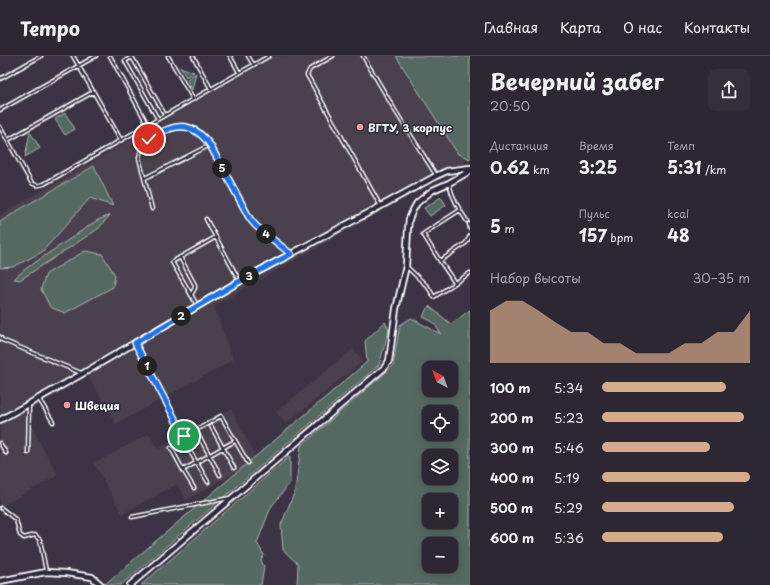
<!DOCTYPE html>
<html lang="ru">
<head>
<meta charset="utf-8">
<style>
  :root { --surface:#2d2733; --page:#352f3b; --text:#f1f3f6; --muted:#a7a5ac; --line:#48444e; --accent:#d6ab8b }
  body { margin:0; font-family:"Playpen Sans",sans-serif; background:var(--page); color:var(--text); height:100vh; display:flex; flex-direction:column; font-size:15px; white-space:nowrap }
  * { box-sizing:border-box; margin:0 }
  p { font-size:13px; color:var(--muted) }
  .icon { flex:none; width:22px; height:22px; fill:none; stroke:currentColor; stroke-width:2; stroke-linecap:round; stroke-linejoin:round }
  .map { position:relative; flex:1; overflow:hidden }
  .side { display:flex; flex-direction:column; background:var(--surface); width:300px }
  .side>* { flex:none }
  .needle { width:26px; rotate:319deg }
  .controls { position:absolute; left:422px; top:305px; display:grid; gap:8px }
  .controls a { display:grid; place-items:center; width:36px; height:36px; border-radius:8px; background:var(--surface); box-shadow:0 2px 10px #0003,0 0 0 1px var(--line); font-size:20px }
  .pin { position:absolute; display:grid; place-items:center; width:34px; height:34px; color:#fff; margin:-17px; border:2px solid #fff; border-radius:50%; box-shadow:0 1px 4px #0007 }
  .km { position:absolute; width:20px; height:20px; margin:-10px; border-radius:50%; background:#222; color:#fff; font-size:11px; line-height:20px; text-align:center }
  .round { display:grid; place-items:center; flex:none; width:42px; height:42px; border-radius:8px; background:var(--page) }
  .head { display:flex; align-items:center; justify-content:space-between; height:68px; padding:0 20px }
  h1 { font-size:22px; font-weight:700; line-height:30px }
  .figures { display:grid; grid-template-columns:repeat(3,1fr); gap:6px; height:68px; padding:4px 20px }
  .figures div { display:grid; align-content:center }
  .figures b { font-size:17px; font-weight:700 }
  .figures small { font-size:11px; font-weight:400 }
  .figures p { font-size:11px }
  .chart { height:112px; padding:8px 20px }
  .chart p { display:flex; justify-content:space-between }
  .chart svg { width:100%; height:72px; margin-top:4px; fill:var(--accent); opacity:.7 }
  ul { padding:0 20px; list-style:none; font-size:13px }
  li { display:grid; grid-template-columns:64px 48px 1fr; align-items:center; height:30px }
  li i { height:10px; border-radius:5px; background:var(--accent) }
  header { display:flex; align-items:center; gap:24px; box-sizing:border-box; height:56px; padding:0 20px; background:var(--surface); border-bottom:1px solid var(--line) }
  header strong { font-size:19px }
  nav { display:flex; gap:22px; margin-inline-start:auto; font-size:14px }
  main { display:flex; flex:1; min-height:0 }
  .map>svg:first-child { display:block }
  .built { fill:#4c404d }
  .green { fill:#556962; stroke:#aab4b0; fill-rule:evenodd }
  .lines { fill:none; stroke-linecap:round; stroke-linejoin:round }
  .service-casing { stroke:#fff; stroke-width:5 }
  .minor-casing { stroke:#fff; stroke-width:8 }
  .service { stroke:#2f2a3d; stroke-width:2 }
  .minor { stroke:#2f2a3d; stroke-width:4.5 }
  .route-casing { stroke:#fff; stroke-width:8 }
  .route { stroke:#1a73e8; stroke-width:5 }
  .poi-dot { fill:#ff9aa2; stroke:#2f2a3d; stroke-width:1.5 }
  .labels { text-anchor:middle; dominant-baseline:central; stroke-width:3; stroke-linejoin:round; paint-order:stroke }
  .poi-label { font-size:11px; font-weight:bold; fill:#fff; stroke:#2f2a3d; text-anchor:start }
</style>
</head>
<body>
<header>
<strong>Tempo</strong>
<nav><a>Главная</a><a>Карта</a><a>О нас</a><a>Контакты</a></nav>
</header>
<main>
<div class="map">
<svg width="470" height="529" viewBox="0 0 470 529">
  <rect width="100%" height="100%" fill="#3c3444"/>
  <filter id="ink" filterUnits="userSpaceOnUse"><feTurbulence type="fractalNoise" baseFrequency=".025" numOctaves="2"/><feDisplacementMap in="SourceGraphic" scale="8" xChannelSelector="R" yChannelSelector="G"/><feConvolveMatrix kernelMatrix="1 2 1 2 8 2 1 2 1" color-interpolation-filters="sRGB"/></filter>
  <g filter="url(#ink)">
    <path class="built" d="M274,0H399L466,107L214,250L233,304L116,368L88,320L24,357L58,419L0,451V159Z
      M353,293L363,305L286,368L276,356Z
      M231,353L258,404L186,444L177,428L122,458L94,407L149,378L158,393Z"/>
    <path class="green" d="M396,0H470V103L458,98Z
      M180,11L194,16L186,21Z
      M196,17L192,34L187,23Z
      M65,57L75,73L65,79L55,63Z
      M30,76L40,92L25,101Z
      M94,110L113,150L90,142L42,196L13,211L0,212V166L22,152Z
      M441,141L446,149L430,160L424,152Z
      M110,159L98,173L20,224L14,223L24,214L96,165Z
      M85,195L102,198L115,219L113,231L65,257L50,251L41,233L46,218Z
      M429,250L451,268L470,254V529H297L298,508L283,494L281,469L295,435L301,390L393,310L400,269L411,262L424,269L441,278L433,266L423,261L427,252ZM429,312H451V334H429ZM429,356H451V378H429ZM429,400H451V422H429ZM429,444H451V466H429ZM429,488H451V510H429Z
      M385,266L389,274L379,309L121,529H104L367,306L365,285Z
      M290,400V427L271,451L257,487L264,499L261,504L264,511L261,529H141Z"/>
    <g class="lines">
      <defs>
        <path id="service" d="M73,0L121,84
          M110,0L148,69
          M168,0L193,43
          M193,0L211,33
          M230,0L239,16
          M248,0L253,8
          M333,0L310,13L307,19L380,149
          M363,0L396,56L436,119
          M132,1L125,5L158,63
          M132,1L165,59
          M0,23L41,0
          M0,54L96,0
          M0,71L31,126C35,130 38,130 44,128L269,0
          M8,84L93,36
          M145,122L210,89
          M449,127C452,142 459,153 467,165
          M152,153L139,102L141,92L149,83L169,73L179,71H189L199,76L204,81L210,89L250,163L256,170L290,197
          M206,163L239,224
          M469,168L470,173
          M180,201L195,229V232L191,239
          M440,205L423,178L460,154
          M407,211L428,231L434,241L470,217
          M455,227L440,205L466,187L470,180
          M197,249L172,206L216,181
          M0,281L2,284L81,317
          M136,288L184,381L221,360L248,407
          M39,343L53,366
          M211,370L234,412
          M198,378L220,419
          M184,385L208,426
          M0,387L6,397
          M171,392L183,414L235,385
          M28,397L29,348
          M183,414L194,432
          M1,452L16,464L20,479L24,482L35,479L40,484L46,515
          M132,461L230,442"/>
        <path id="minor" d="M0,364L82,318L240,225L370,156L436,120L447,115L470,112
          M0,525L46,516L66,517L92,521L101,529
          M130,529L384,312L389,305L396,253L406,210L408,173L409,163L413,154L417,147L423,142L433,134L449,127L470,115"/>
      </defs>
      <use href="#service" class="service-casing"/>
      <use href="#minor" class="minor-casing"/>
      <use href="#service" class="service"/>
      <use href="#minor" class="minor"/>
    </g>
  </g>
  <g class="lines" filter="url(#ink)">
    <defs>
      <path id="route" d="M149,83C155,80 162,75 169,73C187,66 200,75 210,89L250,163L256,170L291,198L240,225L135,287L184,380"/>
    </defs>
    <use href="#route" class="route-casing"/>
    <use href="#route" class="route"/>
  </g>
  <g class="poi-dot">
    <circle cx="360" cy="71" r="4"/>
    <circle cx="67" cy="349" r="4"/>
  </g>
  <g class="labels">
    <g class="poi-label">
      <text x="368" y="71">ВГТУ, 3 корпус</text>
      <text x="75" y="349">Швеция</text>
    </g>
  </g>
</svg>
<div class="controls">
<a><svg class="needle" viewBox="-14 -14 28 28"><path d="M0-13l5 13h-10z" fill="#e53935"/><path d="M0 13l5-13h-10z" fill="#a7a5ac"/></svg></a>
<a><svg class="icon" aria-label="locate" viewBox="0 0 24 24"><circle cx="12" cy="12" r="6"/><path d="M12 2v4M12 18v4M2 12h4M18 12h4"/></svg></a>
<a><svg class="icon" aria-label="layers" viewBox="0 0 24 24"><path d="M12 4l9 5-9 5-9-5zM3 14l9 5 9-5"/></svg></a>
<a>+</a>
<a>−</a>
</div>
<div class="pin" style="left:184px;top:380px;background:#1e9e55"><svg class="icon" aria-label="arrive" viewBox="0 0 24 24"><path d="M6 21V4h12l-3 4 3 4H6"/></svg></div>
<div class="pin" style="left:149px;top:83px;background:#d93025"><svg class="icon" aria-label="check" viewBox="0 0 24 24"><path d="M5 12l5 5 9-10"/></svg></div>
<b class="km" style="left:147px;top:310px">1</b>
<b class="km" style="left:181px;top:260px">2</b>
<b class="km" style="left:249px;top:220px">3</b>
<b class="km" style="left:266px;top:178px">4</b>
<b class="km" style="left:222px;top:112px">5</b>
</div>
<section class="side">
<div class="head"><div><h1>Вечерний забег</h1><p>20:50</p></div><a class="round"><svg class="icon" aria-label="share" viewBox="0 0 24 24"><path d="M12 15V3M7 8l5-5 5 5M5 13v7h14v-7"/></svg></a></div>
<div class="figures">
<div><p>Дистанция</p><b>0.62<small> km</small></b></div>
<div><p>Время</p><b>3:25</b></div>
<div><p>Темп</p><b>5:31<small> /km</small></b></div>
</div>
<div class="figures">
<div><b>5<small> m</small></b></div>
<div><p>Пульс</p><b>157<small> bpm</small></b></div>
<div><p>kcal</p><b>48</b></div>
</div>
<div class="chart"><p><span>Набор высоты</span>30–35 m</p>
<svg viewBox="0 0 160 44" preserveAspectRatio="none"><path d="M0 44V12L10 6L20 6L30 12L40 19L50 25L60 25L70 32L80 32L90 38L100 38L110 38L120 32L130 32L140 25L150 25L160 12V44z"/></svg>
</div>
<ul>
<li><b>100 m</b>5:34<i style="width:84%"></i></li>
<li><b>200 m</b>5:23<i style="width:96%"></i></li>
<li><b>300 m</b>5:46<i style="width:73%"></i></li>
<li><b>400 m</b>5:19<i style="width:100%"></i></li>
<li><b>500 m</b>5:29<i style="width:89%"></i></li>
<li><b>600 m</b>5:36<i style="width:82%"></i></li>
</ul>
</section>
</main>
</body>
</html>
